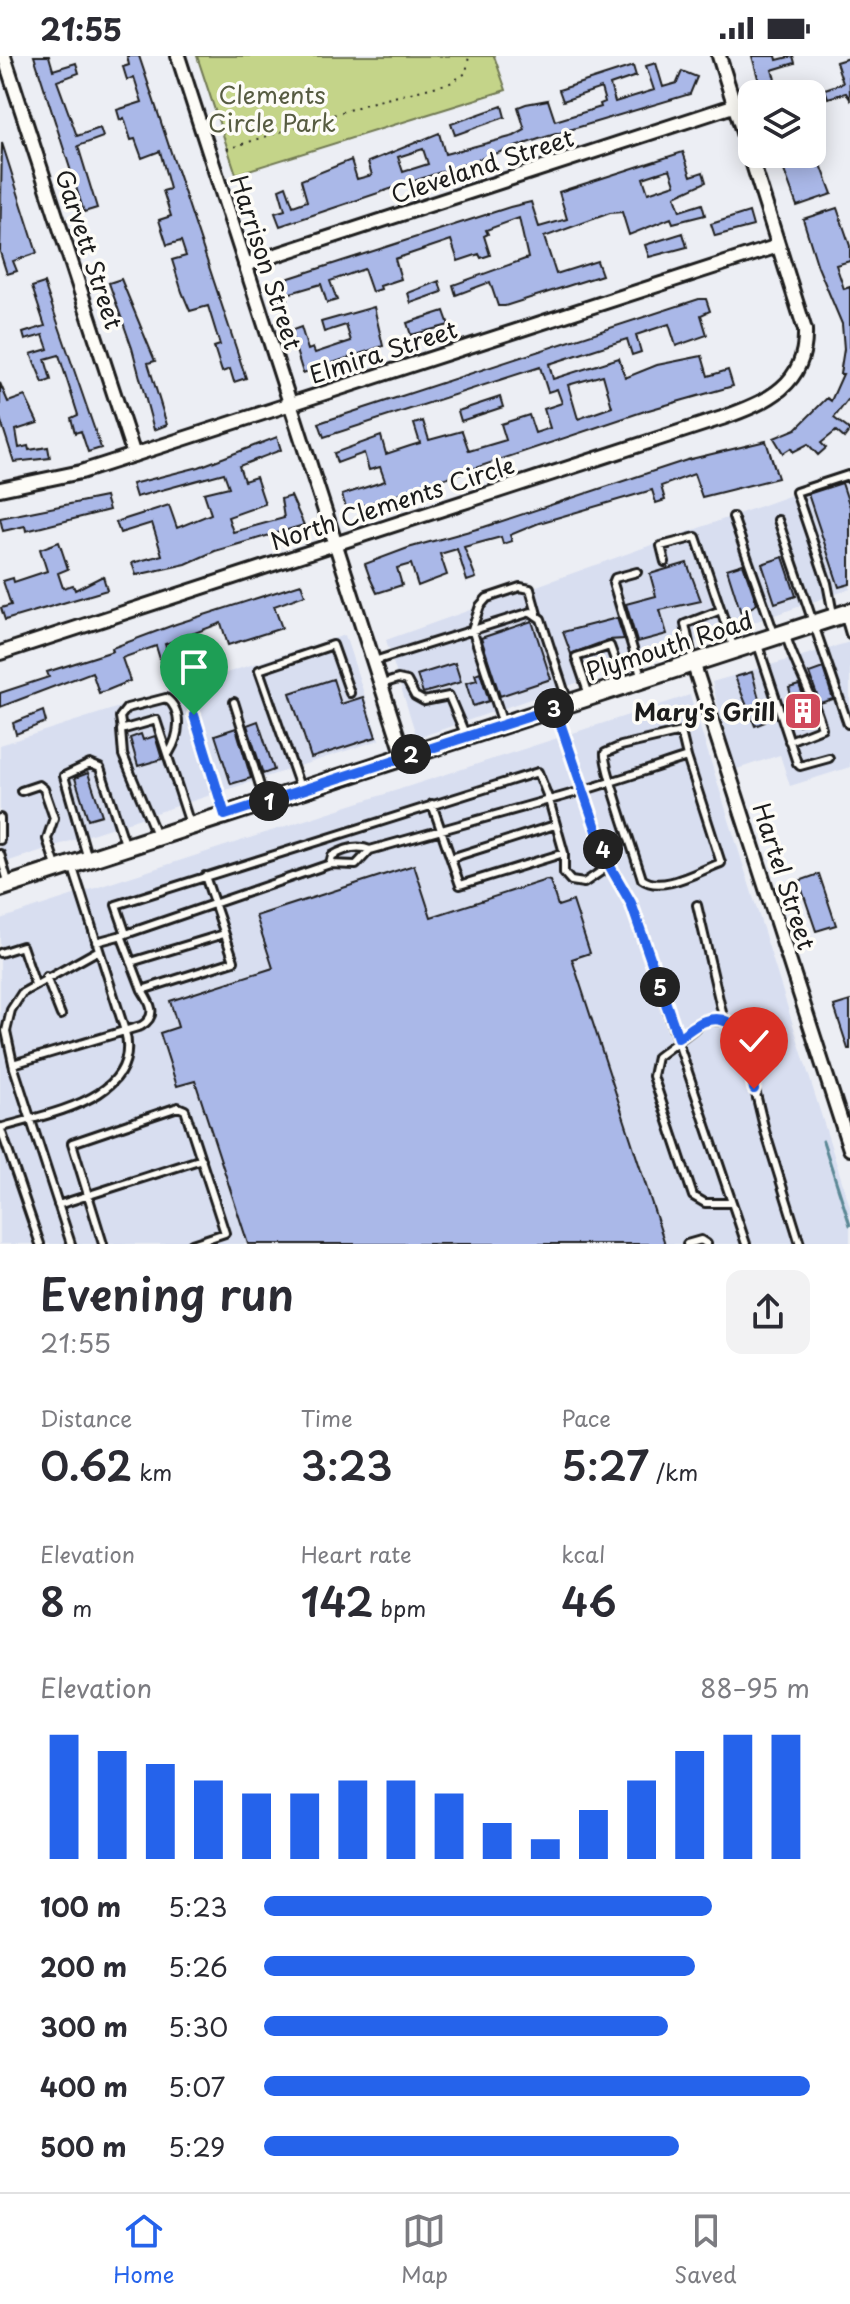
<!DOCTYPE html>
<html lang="en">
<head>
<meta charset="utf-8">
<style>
  :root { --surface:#fff; --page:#f2f2f3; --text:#2b2b33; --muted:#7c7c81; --line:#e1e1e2; --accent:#2563eb }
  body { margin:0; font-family:"Playpen Sans",sans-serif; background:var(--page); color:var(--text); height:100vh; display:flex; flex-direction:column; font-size:30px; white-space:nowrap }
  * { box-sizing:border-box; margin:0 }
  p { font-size:26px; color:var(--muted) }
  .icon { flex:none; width:44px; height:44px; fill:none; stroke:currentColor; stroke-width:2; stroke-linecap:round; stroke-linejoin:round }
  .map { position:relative; height:1188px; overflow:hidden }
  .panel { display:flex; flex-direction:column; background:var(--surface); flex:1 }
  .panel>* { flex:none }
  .tools { position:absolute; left:738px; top:24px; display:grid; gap:16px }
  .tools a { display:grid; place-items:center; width:88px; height:88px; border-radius:16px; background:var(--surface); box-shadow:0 4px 20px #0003; font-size:40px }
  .pin { position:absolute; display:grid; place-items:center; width:68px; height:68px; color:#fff; margin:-82px -34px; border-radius:50% 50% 50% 0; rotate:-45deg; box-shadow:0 0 8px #0007 }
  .pin .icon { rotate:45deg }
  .km { position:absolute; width:40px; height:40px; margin:-20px; border-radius:50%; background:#222; color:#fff; font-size:22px; line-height:40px; text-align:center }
  .round { display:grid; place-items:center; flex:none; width:84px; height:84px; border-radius:16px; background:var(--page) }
  .head { display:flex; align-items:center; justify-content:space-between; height:136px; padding:0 40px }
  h1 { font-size:44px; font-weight:600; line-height:60px }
  .stats { display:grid; grid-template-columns:repeat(3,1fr); gap:12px; height:136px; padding:8px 40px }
  .stats div { display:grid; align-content:center }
  .stats b { font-size:40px; font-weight:600 }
  .stats small { font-size:22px; font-weight:400 }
  .stats p { font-size:22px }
  .chart { height:224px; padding:16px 40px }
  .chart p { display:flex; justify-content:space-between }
  .chart svg { width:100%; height:144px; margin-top:8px; stroke:var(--accent); stroke-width:6 }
  ul { padding:0 40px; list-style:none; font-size:26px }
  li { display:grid; grid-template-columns:128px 96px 1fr; align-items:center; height:60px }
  li i { height:20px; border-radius:10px; background:var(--accent) }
  .status { display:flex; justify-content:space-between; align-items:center; height:56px; padding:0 40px; background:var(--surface); direction:ltr }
  .status svg { height:22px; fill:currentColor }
  .tabs { display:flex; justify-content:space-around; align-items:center; height:112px; border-top:2px solid var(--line); background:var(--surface); font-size:22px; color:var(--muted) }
  .tabs a { display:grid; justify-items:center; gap:4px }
  .tabs .current { color:var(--accent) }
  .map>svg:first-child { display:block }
  .built { fill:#d8def0 }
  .green { fill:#c4d489; stroke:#707852; stroke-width:2 }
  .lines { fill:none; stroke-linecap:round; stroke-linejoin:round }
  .stream { stroke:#5b8895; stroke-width:3 }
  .building { fill:#aab8e8; stroke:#1c1c1c; stroke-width:2; fill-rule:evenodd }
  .service-casing { stroke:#1c1c1c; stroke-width:12 }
  .minor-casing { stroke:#1c1c1c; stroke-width:18 }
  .secondary-casing { stroke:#1c1c1c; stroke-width:22 }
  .path { stroke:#1c1c1c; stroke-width:2; stroke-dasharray:2 6; stroke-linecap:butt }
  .service { stroke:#fdfcf7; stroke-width:6 }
  .minor { stroke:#fdfcf7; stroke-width:12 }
  .secondary { stroke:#fdfcf7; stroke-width:16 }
  .route-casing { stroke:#fff; stroke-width:16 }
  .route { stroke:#2563eb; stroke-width:10 }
  .labels { text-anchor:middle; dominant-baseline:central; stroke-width:7; stroke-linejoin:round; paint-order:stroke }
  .park-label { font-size:24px; fill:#575c42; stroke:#fdfcf7 }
  .street-label { font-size:24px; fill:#1c1c1c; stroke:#fdfcf7 }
  .poi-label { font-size:24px; font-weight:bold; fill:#1c1c1c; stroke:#fdfcf7; text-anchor:end }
</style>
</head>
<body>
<div class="status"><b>21:55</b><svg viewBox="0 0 49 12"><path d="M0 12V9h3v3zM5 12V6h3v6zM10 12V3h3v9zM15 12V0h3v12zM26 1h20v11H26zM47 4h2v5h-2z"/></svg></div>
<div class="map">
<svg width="850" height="1188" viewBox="0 0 850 1188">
  <rect width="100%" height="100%" fill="#eceef4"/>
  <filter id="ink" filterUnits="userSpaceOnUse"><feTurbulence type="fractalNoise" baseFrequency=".0125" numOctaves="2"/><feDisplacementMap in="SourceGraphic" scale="16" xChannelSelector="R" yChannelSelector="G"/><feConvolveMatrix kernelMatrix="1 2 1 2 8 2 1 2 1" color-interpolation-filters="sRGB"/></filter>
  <g filter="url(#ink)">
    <path class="built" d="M850,418V533L417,682L386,584Z
      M345,579L379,684L0,808V689Z
      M850,586V711L790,730L780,699L734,714L712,626Z
      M690,639L850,1151V1188H0V863Z"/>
    <path class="green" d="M197,0H494L506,34L236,118Z"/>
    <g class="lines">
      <path class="stream" d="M823,1085L850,1169"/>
    </g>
    <path class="building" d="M34,0H49L53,14L76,7L79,17L57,25L77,80L100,72L103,81L78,90L97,152L84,156Z
      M127,0H139L246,322L234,326L230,313L222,316L214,291L220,289L208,250L190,255L182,236L172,204L186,200L181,185L167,189L159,164L171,160L163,135L170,133L160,95L142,102L135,83L131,84L124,62L120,64L117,54L142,46L134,21L127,24L123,11L129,9Z
      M752,0H776L777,4L793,0L795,7L772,14L778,32L762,37Z
      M849,2L850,43L846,37L828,42L825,33L843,27L836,6Z
      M656,7L663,31L677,27L682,15L697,21L690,38L539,83L280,170L275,157L285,154L279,133L286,130L293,150L307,145L301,124L351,104L357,123L372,119L368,106L439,77L445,98L514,80L525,74L518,51L526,48L548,44L555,65L601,51L600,48L605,46L601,32L563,45L559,34L633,10L636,20L610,29L615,46L654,34L646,10ZM423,93L428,108L403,116L398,101Z
      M502,50L505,61L455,79L451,68Z
      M2,87L37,197L13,205L17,215L7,218L0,196Z
      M683,96L691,120L703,116L706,126L675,140L680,155L702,148L705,159L673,167L671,162L629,179L622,156L610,157L544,181L556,218L597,205L602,219L505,250H498L490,226L456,239L453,229L528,202L519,162L486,174L488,178L484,180L490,199L481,202L479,198L458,205L451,184L395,203L401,223L380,230L381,233L372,236L364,213L330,225L337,244L327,247L321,228L287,238L288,243L280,246L274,227L510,151L531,146L539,171L567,163L559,136ZM670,113L675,128L648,137L643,122Z
      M778,98H817L832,138L797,150Z
      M837,152L850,190V205L836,209L844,233L850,231V341L834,362L850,374L844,382L836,375L821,387L826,392L818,399L808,388L793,396L791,392L783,397L774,382L796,373L827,342L831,345L843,318H840L844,293L842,268L818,211L803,163Z
      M749,156L753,170L715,180L711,168Z
      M683,177L687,191L649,201L645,189Z
      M121,223L155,305L148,307L167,369L154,374L132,292L109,227Z
      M439,225L442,236L411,247L408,237Z
      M44,227L101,392L88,396L81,375L75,377L71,362L78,359L59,299L45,303L51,324L43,327L31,298L48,293L43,279L25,284L23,277L45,270L32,231Z
      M699,243H706L710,255L701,259L707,279L676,290L669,268L636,279L641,296L632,299L627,283L549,308L553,323L619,302L625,322L657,309L702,300L708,320L728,314L733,330L645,355L347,455L342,439L385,425L380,411L369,414L364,397L337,407L334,397L381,380L386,398L410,390L420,387L414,368L423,365L429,384L462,375L469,395L506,384L501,368L529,359L535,377L550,372L544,353L562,347L557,333L548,336L540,311L324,381L319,367ZM603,319L612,351L578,363L568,329Z
      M374,251L383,290L303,317L290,275L301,271L308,294L313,292L315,297L351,285L346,269L324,276L321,266Z
      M444,255L449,269L411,279L407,267Z
      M0,327L8,346L25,340L38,367L16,374L19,392L28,390L29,394L48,391L50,402L14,406L0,362Z
      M500,341L503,351L461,365L458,355Z
      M277,381L281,394L239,410L244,425L256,421L265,448L228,461L233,476L284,462L281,443L291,440L304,469L215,495L186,508L136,519L132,507L162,499L152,467L120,477L116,466L169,449L177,472L211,458L204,437L229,431L224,417L136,441L132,428L199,411Z
      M766,385L778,422L702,441L694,418L661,430L665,444L656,447L652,434L539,467L510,479L512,485L503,488L501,481L464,491L476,522L467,525L457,493L440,498L447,519L428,526L418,530L411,508L397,512L402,529L377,537L370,522L365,508L408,492L484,471L687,404Z
      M842,427L850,451V528L839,531L808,438Z
      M105,441L109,454L26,475L25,470L3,475L0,462Z
      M59,486L68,513L58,517L63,532L73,529L75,534L103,520L107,534L5,564L1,552L11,549L3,525L13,522L14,526L47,515L40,493Z
      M783,501L796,540L775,547L762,508Z
      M687,507L701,545L660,554L667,578L637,586L626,548L656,540L650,518Z
      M743,508L757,548L741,557L727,513Z
      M301,528L305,539L274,550L282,572L228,589L221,567L165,588L172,609L163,613L156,590L122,602L130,625L108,634L99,637L92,616L0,651V637L49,621L47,616L113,595L112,592L176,568Z
      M617,562L624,583L608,584L571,598L563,576Z
      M532,565L551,623L500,640L481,582Z
      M455,607L461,626L423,637L417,619Z
      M823,612L833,643L820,647L809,617Z
      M480,616L489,645L473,650L466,627L477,624L475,618Z
      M752,616L765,666L755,670L735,621Z
      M333,623L341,648L363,641L376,681L311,702L290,637Z
      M799,629L813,664L799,669L789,632Z
      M43,655L46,666L16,678L13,667Z
      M258,665L274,714L263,718L247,669Z
      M236,672L251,722L231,728L215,679Z
      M141,678L143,684L155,680L162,703L138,710L130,682Z
      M88,717L102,759L88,763L75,722Z
      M414,809L431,861L546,824L550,825L558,850L573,845L590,897L572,903L665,1188H248L195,1025L177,1030L160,977L178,971L170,945L273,912L256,860Z
      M819,818L836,869L816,875L799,825Z
      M850,945V993H848L834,950Z"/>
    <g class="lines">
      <defs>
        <path id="service" d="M733,461L775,580
          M778,464L848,668
          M665,506L661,490L696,481L734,593
          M637,516L615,522L613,527L642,623
          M833,558L827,527L796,436L848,419L850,423
          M845,561L850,578
          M786,580C796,612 813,639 822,672L789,685
          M758,589L797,707L800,710L829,702
          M374,605L531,556L541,563L568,647
          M693,606L685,568L721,554
          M382,628L398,623L407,625L415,640L424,645L449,640L466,680
          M589,639L576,601L610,590L624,629
          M234,646L265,746
          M555,653L608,807L631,847L746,1188
          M194,659L225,759
          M503,668L472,573L480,550L487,542L520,531L530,533L537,558
          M122,674L120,661L127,652L166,642C184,655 179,681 169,697
          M301,734L259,614L333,589L350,637
          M21,735L39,729L44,733L54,762L47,783L57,813
          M432,748L460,829L564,797
          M0,762V784
          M157,781L123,699L121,674L156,664L190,768
          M370,794L549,744L564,797V817L571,825L584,827L609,810
          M0,798L9,829
          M87,800L64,720L90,708L100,712L126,791
          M451,802L555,769
          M697,849L724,965
          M126,878L330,808L332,800C344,793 357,788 370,794L356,809L330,808
          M121,879L142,934L234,905L205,820
          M96,886L126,878L116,849L538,716L549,744C595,732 641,716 687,701L721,807C700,814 662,838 642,823C637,805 602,707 605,697L621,690L681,676L687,701
          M0,897L22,890L35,928
          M131,906L224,878
          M46,921L61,959
          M13,1008L141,970C158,960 151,948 142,934
          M0,1071L40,1188
          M0,1072C48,1057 143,1044 125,975L73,812
          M732,1147H705L693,1140L653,1020L657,1001L706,964L724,965L735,972L744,988L765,1075L800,1188
          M58,1149L202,1103
          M71,1188L14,1012L6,975L11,954L22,937L99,894
          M103,1188L72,1087L178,1051L185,1054L225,1177L192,1188
          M687,1188L701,1184L707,1188"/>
        <path id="minor" d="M4,0L134,399
          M178,0L404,700
          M245,209L733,50
          M0,433L81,416L778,190
          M0,597L722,362C767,346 807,329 805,274L719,0
          M693,606L850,1093"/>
        <path id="secondary" d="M0,832L850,556"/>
      </defs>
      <use href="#service" class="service-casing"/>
      <use href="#minor" class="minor-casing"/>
      <use href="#secondary" class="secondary-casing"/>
      <path class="path" d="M227,93L370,47L450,27L466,17L469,0"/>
      <use href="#service" class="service"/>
      <use href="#minor" class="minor"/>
      <use href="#secondary" class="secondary"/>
    </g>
  </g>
  <g class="lines" filter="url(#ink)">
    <defs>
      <path id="route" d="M194,659L225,759L555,652L608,807L631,847L678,982C686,977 696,968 705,965C744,952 749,1008 754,1033"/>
    </defs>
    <use href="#route" class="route-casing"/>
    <use href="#route" class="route"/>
  </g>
  <defs>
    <symbol id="building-square" viewBox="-11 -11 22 22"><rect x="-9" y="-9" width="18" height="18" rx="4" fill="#d1495b" stroke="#fdfcf7"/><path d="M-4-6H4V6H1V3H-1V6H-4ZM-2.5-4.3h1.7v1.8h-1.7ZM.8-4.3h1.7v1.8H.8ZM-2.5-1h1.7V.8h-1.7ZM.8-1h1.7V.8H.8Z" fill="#fff"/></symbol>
  </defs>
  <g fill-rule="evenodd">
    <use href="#building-square" x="781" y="633" width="44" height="44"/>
  </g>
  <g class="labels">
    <g class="park-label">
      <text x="272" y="38">Clements<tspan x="272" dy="28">Circle Park</tspan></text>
    </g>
    <g class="street-label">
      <text transform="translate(482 109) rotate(-18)">Cleveland Street</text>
      <text transform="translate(90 193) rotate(72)">Garvett Street</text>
      <text transform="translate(267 206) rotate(72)">Harrison Street</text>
      <text transform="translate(383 295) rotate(-18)">Elmira Street</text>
      <text transform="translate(392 446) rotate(-18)">North Clements Circle</text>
      <text transform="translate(669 589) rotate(-18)">Plymouth Road</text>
      <text transform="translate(785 820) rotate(72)">Hartel Street</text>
    </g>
    <g class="poi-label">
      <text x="775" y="655">Mary's Grill</text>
    </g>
  </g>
</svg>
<div class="tools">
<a><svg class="icon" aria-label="layers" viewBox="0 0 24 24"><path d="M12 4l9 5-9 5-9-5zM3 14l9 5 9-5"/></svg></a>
</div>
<div class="pin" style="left:194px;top:659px;background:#1e9e55"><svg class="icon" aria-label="arrive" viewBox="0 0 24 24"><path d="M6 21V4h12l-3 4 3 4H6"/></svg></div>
<div class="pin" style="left:754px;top:1033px;background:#d93025"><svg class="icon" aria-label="check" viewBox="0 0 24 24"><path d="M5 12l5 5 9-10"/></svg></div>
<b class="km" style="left:269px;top:745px">1</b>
<b class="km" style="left:411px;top:698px">2</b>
<b class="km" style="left:554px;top:652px">3</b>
<b class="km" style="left:603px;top:793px">4</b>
<b class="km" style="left:660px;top:931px">5</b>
</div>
<section class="panel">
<div class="head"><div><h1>Evening run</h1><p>21:55</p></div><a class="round"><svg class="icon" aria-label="share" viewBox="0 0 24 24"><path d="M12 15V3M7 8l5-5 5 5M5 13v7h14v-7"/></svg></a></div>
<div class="stats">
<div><p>Distance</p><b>0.62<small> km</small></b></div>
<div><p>Time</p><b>3:23</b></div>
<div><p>Pace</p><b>5:27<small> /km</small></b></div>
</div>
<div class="stats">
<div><p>Elevation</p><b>8<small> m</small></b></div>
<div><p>Heart rate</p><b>142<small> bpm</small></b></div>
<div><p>kcal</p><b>46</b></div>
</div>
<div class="chart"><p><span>Elevation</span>88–95 m</p>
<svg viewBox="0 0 160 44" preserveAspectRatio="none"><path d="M5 44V6M15 44V11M25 44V15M35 44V20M45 44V24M55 44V24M65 44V20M75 44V20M85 44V24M95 44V33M105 44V38M115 44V29M125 44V20M135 44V11M145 44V6M155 44V6"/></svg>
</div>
<ul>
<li><b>100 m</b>5:23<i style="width:82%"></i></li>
<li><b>200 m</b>5:26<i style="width:79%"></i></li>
<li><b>300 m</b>5:30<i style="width:74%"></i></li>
<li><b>400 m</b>5:07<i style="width:100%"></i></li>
<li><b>500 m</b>5:29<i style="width:76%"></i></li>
</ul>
</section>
<nav class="tabs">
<a class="current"><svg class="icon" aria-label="home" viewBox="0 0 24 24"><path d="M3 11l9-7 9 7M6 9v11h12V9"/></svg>Home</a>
<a><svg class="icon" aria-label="map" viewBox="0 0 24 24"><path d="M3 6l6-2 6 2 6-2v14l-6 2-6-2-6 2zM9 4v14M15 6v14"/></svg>Map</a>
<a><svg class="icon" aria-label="saved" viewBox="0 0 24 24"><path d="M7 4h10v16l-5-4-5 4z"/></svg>Saved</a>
</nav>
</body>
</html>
